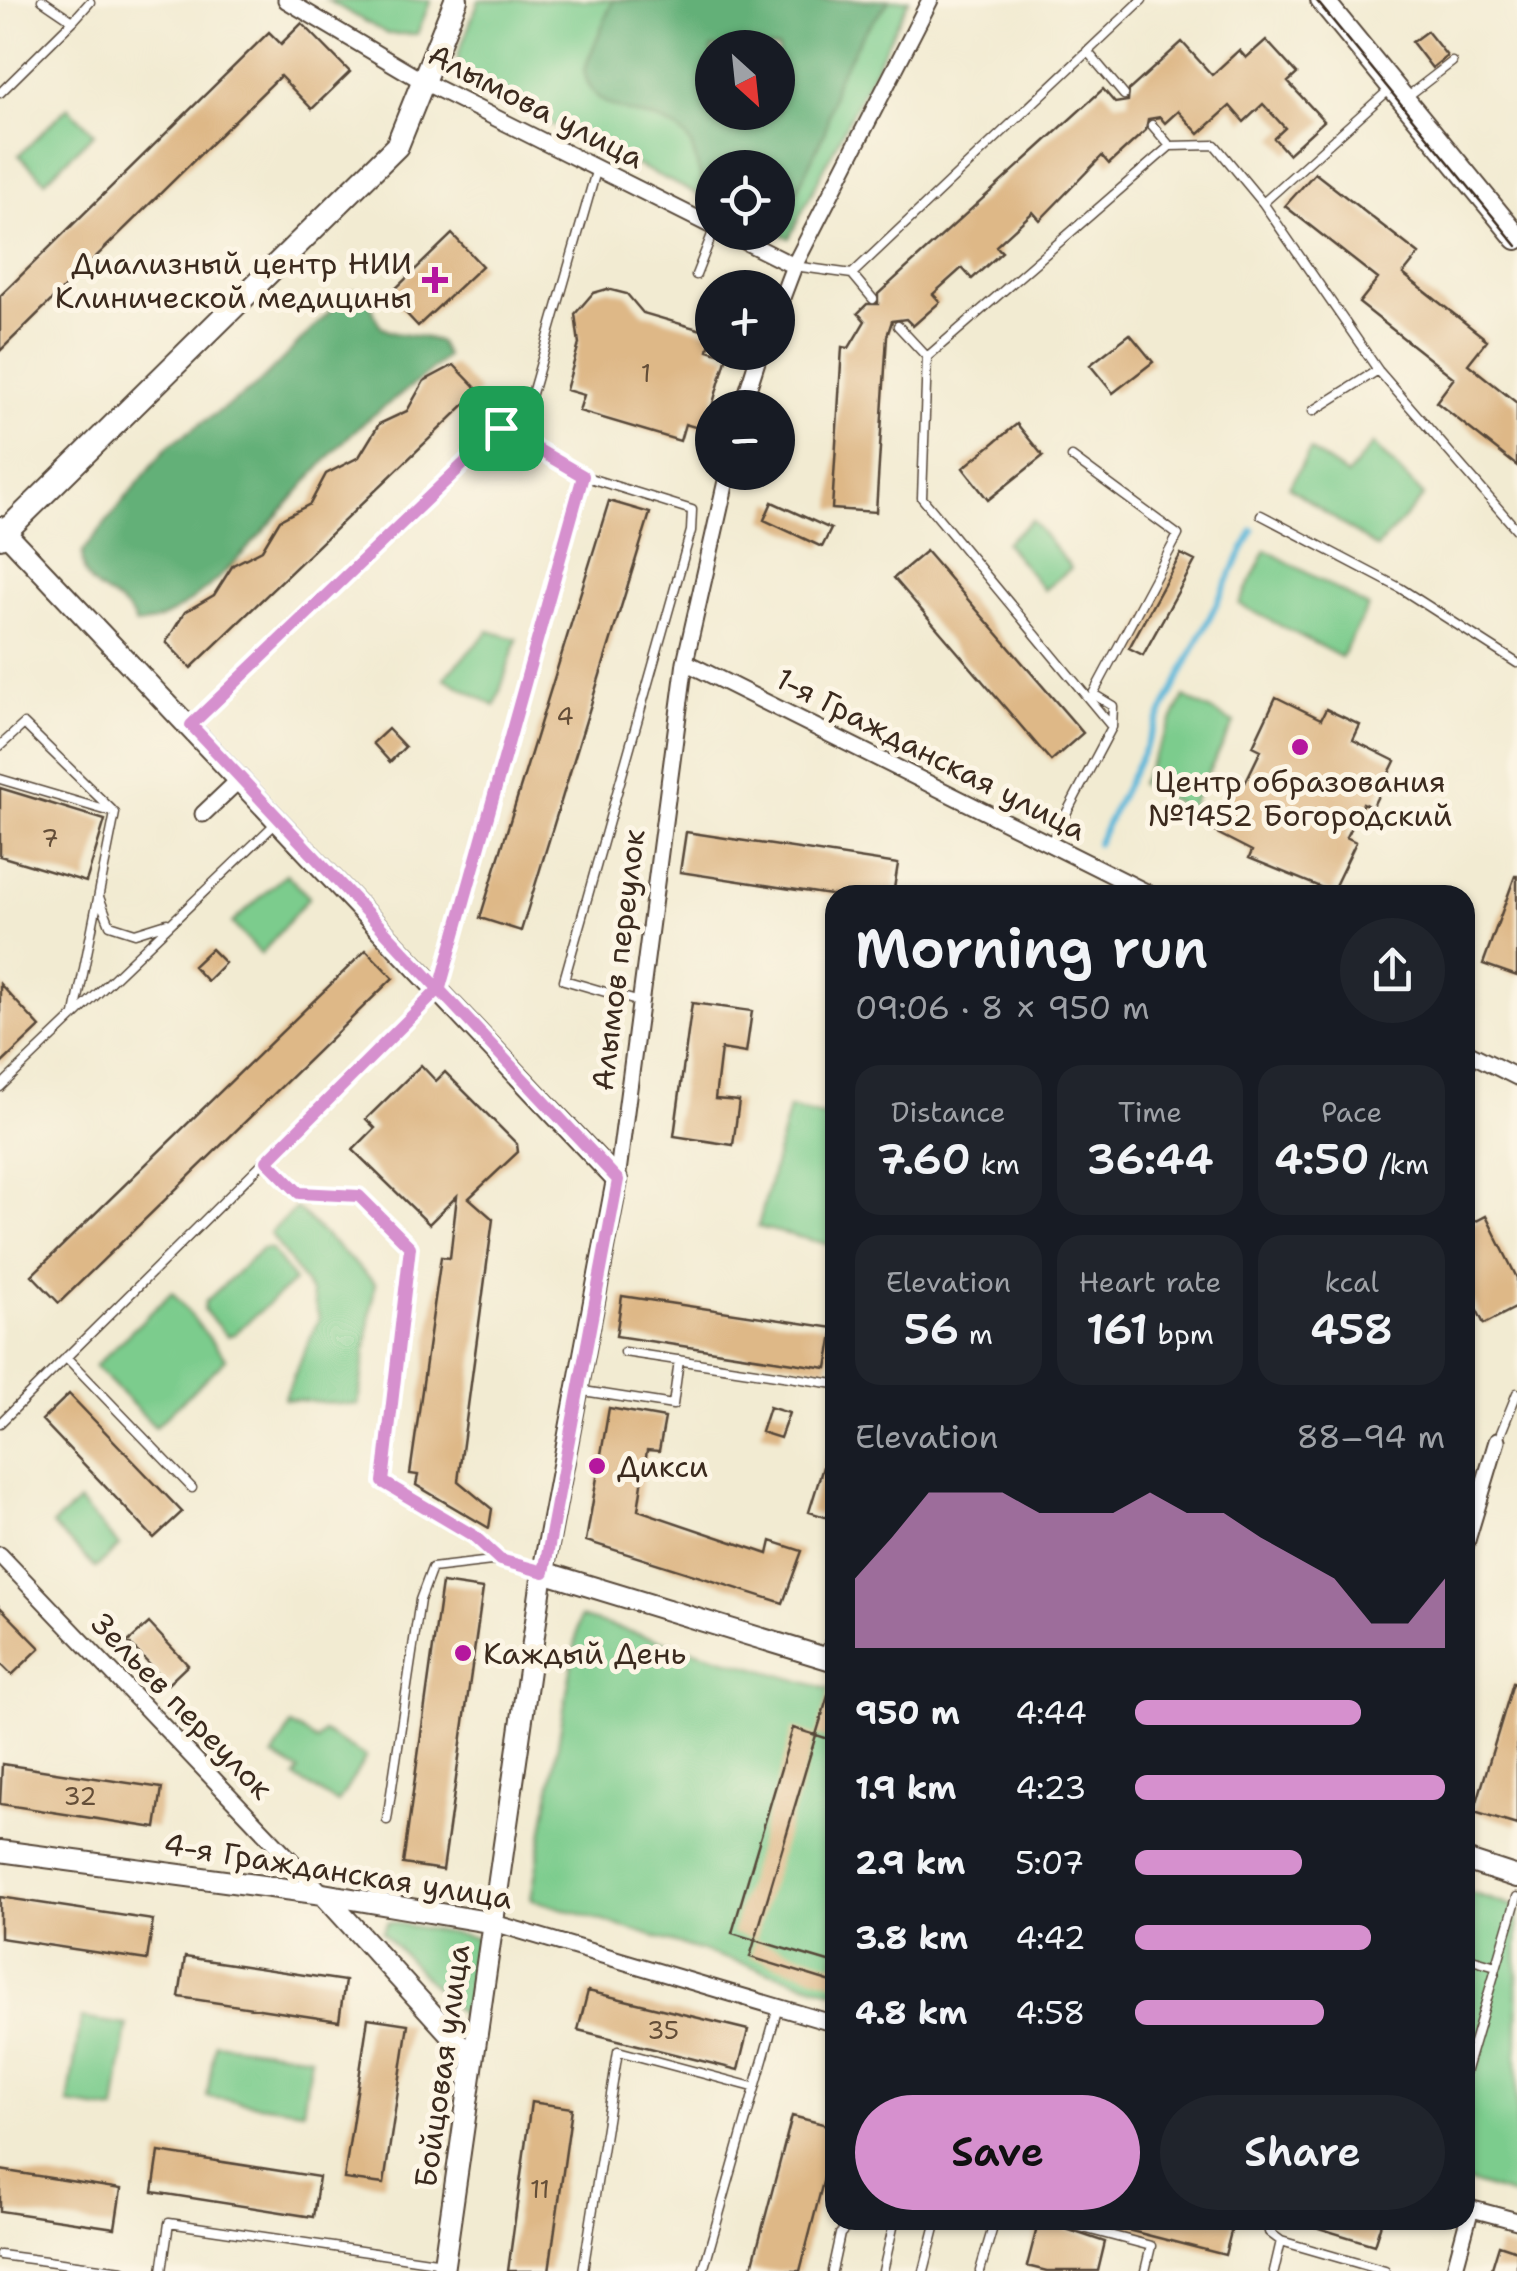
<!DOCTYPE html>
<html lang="en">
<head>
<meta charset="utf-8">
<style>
  :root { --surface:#171b24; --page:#20242c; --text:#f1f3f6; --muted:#9ea1a6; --accent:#d690ce }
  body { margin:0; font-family:"Shantell Sans",sans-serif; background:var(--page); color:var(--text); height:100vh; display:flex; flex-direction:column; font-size:38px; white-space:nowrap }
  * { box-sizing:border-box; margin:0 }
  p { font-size:32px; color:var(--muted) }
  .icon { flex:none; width:55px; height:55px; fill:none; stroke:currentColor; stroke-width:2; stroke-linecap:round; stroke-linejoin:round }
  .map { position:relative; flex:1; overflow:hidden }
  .details { position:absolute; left:825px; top:885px; width:650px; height:1345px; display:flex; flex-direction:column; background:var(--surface); border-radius:30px; box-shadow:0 2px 8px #0004 }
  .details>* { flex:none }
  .needle { width:65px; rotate:153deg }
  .controls { position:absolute; left:695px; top:30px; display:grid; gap:20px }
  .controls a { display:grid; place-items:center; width:100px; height:100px; border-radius:50%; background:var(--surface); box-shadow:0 2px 8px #0004; font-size:50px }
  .pin { position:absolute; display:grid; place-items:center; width:85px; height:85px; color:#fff; margin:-42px; border-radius:20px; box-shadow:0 5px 15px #0006 }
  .round { display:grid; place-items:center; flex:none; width:105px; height:105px; border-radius:52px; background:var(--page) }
  .overview { display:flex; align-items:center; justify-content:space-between; height:170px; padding:0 30px }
  h1 { font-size:55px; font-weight:600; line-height:75px }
  .stats { display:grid; grid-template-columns:repeat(3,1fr); gap:15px; height:170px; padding:10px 30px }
  .stats div { display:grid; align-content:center; border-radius:25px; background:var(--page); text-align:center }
  .stats b { font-size:42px; font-weight:600 }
  .stats small { font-size:28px; font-weight:400 }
  .stats p { font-size:28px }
  .chart { height:280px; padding:20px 30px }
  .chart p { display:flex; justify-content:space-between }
  .chart svg { width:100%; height:180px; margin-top:10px; fill:var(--accent); opacity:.7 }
  .cta { display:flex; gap:20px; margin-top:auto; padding:20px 30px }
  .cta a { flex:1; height:115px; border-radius:60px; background:var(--accent); color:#111; font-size:40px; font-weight:600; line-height:115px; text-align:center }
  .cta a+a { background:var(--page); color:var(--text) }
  ul { padding:0 30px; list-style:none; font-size:32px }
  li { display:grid; grid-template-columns:160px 120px 1fr; align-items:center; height:75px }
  li i { height:25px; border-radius:12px; background:var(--accent) }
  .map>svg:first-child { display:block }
  .green { fill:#7bcc8d; stroke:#5b7b56; stroke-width:2.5; fill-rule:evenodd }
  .forest { fill:#64b078; stroke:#506d4b; stroke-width:2.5; fill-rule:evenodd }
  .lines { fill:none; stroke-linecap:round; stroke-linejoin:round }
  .stream { stroke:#5cb7d9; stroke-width:6 }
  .building { fill:#deb887 }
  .service-casing { stroke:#564739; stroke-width:11 }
  .minor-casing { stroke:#564739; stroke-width:19 }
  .tertiary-casing { stroke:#564739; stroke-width:24 }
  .secondary-casing { stroke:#564739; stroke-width:26 }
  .service { stroke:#fff; stroke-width:8 }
  .minor { stroke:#fff; stroke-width:15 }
  .tertiary { stroke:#fff; stroke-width:20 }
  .secondary { stroke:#fff; stroke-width:22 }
  .tram { stroke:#3b2a1e; stroke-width:2.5 }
  .route-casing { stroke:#fff; stroke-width:20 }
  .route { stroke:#d690ce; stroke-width:12 }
  .poi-dot { fill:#b5179e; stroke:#fcf5e5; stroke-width:4 }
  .labels { text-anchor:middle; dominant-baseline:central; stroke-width:10; stroke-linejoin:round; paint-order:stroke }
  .number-label { font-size:25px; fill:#644e38 }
  .street-label { font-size:30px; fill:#3b2a1e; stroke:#fcf5e5 }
  .poi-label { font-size:30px; fill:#3b2a1e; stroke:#fcf5e5; text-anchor:start }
</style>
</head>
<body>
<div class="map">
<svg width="1517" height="2271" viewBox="0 0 1517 2271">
  <rect width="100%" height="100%" fill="#fcf5e5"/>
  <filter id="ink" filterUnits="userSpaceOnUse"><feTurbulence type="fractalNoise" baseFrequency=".01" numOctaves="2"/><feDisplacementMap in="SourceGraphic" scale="20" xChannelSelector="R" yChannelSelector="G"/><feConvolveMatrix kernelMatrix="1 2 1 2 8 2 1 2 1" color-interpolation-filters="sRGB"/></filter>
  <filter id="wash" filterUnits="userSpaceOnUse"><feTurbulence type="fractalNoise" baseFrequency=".0048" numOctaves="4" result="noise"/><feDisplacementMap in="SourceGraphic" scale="40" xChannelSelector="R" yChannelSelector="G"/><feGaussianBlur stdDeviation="2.25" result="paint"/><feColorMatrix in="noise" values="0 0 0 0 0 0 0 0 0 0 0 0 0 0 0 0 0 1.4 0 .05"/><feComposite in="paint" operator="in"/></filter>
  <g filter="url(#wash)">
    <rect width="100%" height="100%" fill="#f2ebd2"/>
    <path class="green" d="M327,0H431L417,34H388Z
      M479,0H909L789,238L778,232V168H712V201L499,100L465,78L457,57ZM712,48H778V112H712Z
      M68,107L94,133L45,181L19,155Z
      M1373,444L1424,496L1377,548L1289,487L1310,450L1347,475Z
      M1032,520L1071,568L1044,590L1005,543Z
      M1266,550L1368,607L1341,657L1239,604Z
      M489,631L517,639L495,706L444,678Z
      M1184,697L1234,723L1189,809L1140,784Z
      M286,874L309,897L261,954L232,923Z
      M789,1108L835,1119V1246L758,1227Z
      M296,1208L375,1283L358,1405L284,1399L319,1318L311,1292L270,1233Z
      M262,1249H271L294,1281L234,1334L227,1336L204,1310L205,1302Z
      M172,1292L226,1359L155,1427L95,1366Z
      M79,1502L119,1546L96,1568L52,1525Z
      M580,1617L835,1691V1992L531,1899Z
      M291,1725L317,1741L323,1732L366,1757L338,1803L295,1778L299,1771L273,1756Z
      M1465,1891L1517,1908V2197L1465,2181Z
      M388,1922L478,1938L465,2019L382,1932Z
      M81,2018L127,2025L115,2111L68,2104Z
      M215,2043L311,2056L303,2110L207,2097Z"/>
    <path class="forest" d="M613,0H890L863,34L836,81L825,131L786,213L778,212V168H712V191C691,176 701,146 679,131C647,107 593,120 584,70ZM712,48H778V112H712Z
      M351,290L368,291C379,348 395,327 438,341L446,356C418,386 380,406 351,434C300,482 205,621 136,625C124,589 77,598 83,551L168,446L255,387Z"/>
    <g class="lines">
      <path class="stream" d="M1097,844L1253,530"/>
    </g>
    <g id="blocks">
      <path class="building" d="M302,23L350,72L312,109L280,76L0,351V296L269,32L281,44Z
        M1427,31L1447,56L1432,68L1412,42Z
        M1266,40L1297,74L1288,82L1324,121L1288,154L1274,138L1285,128L1263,104L1244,122L1230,106L1199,134L1178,111L1165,123L1160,117L1148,119L1146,130L1109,164L1102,156L1040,220L1033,212L996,246L1002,252L972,279L962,268L933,294L940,302L913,326L906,319L892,321L887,336L876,512L832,509L842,347L849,348L865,321L858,313L867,304H878V294L1103,89L1115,103L1128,101L1129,90L1182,42L1212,75L1239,50L1246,58Z
        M1315,173L1419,254L1403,274L1487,340L1468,364L1517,403V466L1436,402L1454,378L1359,303L1378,279L1285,206Z
        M452,234L482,266L418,326L389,295Z
        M607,289L627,294L643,313L712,333L708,350L727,356L705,430L685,424L680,441L579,411L584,395L566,390L579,344L575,314L593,293Z
        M1130,334L1153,362L1113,393L1090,365Z
        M454,365L479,391L191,668L166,642L185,612L214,595L233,565L262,550L280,520L310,504L326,474L359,457L379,424L407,411L424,381Z
        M1017,424L1043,456L988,500L963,468Z
        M609,501L650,513L521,931L480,918Z
        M772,502L831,529L822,547L764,520Z
        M926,551L1083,733L1051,761L894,578Z
        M1181,554L1195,561L1143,655L1129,648Z
        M1276,697L1321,719L1326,709L1360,725L1353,740L1395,761L1372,808L1363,803L1346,837L1356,842L1332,892L1249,858L1252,851L1211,830L1236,779L1245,783L1261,750L1253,746Z
        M388,729L405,747L390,762L373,743Z
        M0,788L105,820L86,882L0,856Z
        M686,832L898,864L893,895H830L680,872Z
        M1515,876H1517V976L1483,964Z
        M211,949L225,963L207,981L193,966Z
        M366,950L393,978L59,1303L32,1275Z
        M0,984L40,1027L0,1065Z
        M692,1003L752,1011L746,1053L721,1049L715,1099L739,1101L733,1145L674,1136Z
        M421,1065L436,1081L445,1072L517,1144L518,1152L469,1198L493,1219L458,1481L492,1509L489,1528L416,1485L418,1475L410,1474L441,1257L450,1258L457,1196L429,1224L353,1150L375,1128L366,1119Z
        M1486,1216L1517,1278V1307L1484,1324L1465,1286V1227Z
        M622,1296L834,1328L827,1368L616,1336Z
        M69,1394L182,1512L154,1538L42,1420Z
        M769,1407L789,1413L780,1438L761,1432Z
        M609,1408L665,1418L659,1451L647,1450L638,1510L768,1554L771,1541L802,1551L783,1603L586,1541Z
        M831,1441L835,1442V1520L809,1512Z
        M442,1583L483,1589L443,1870L403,1864Z
        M0,1607L40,1648L12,1675L0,1663Z
        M149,1623L188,1665L168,1684L128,1642Z
        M1513,1683L1517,1684V1825L1474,1812Z
        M831,1686L835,1687V1741L816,1735Z
        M793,1728L816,1735L755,1940L732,1933Z
        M2,1764L162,1788L156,1828L0,1804Z
        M0,1897L153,1920L147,1960L0,1938Z
        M755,1940L835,1964V1983L750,1957Z
        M185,1957L345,1981L339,2021L179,1997Z
        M588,1991L748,2030L738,2070L578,2030Z
        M368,2018L408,2024L384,2184L344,2179Z
        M531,2102L572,2108L549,2271H508Z
        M792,2116L835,2127V2176L825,2174L800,2271H751Z
        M159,2152L319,2177L313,2217L153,2192Z
        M0,2170L121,2189L115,2228L0,2211Z
        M1039,2220L1105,2242L1098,2271H1047L1027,2266Z
        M1113,2220H1234L1225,2255L1112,2226Z
        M1306,2220H1382L1374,2245L1305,2224Z
        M1499,2245L1517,2251V2271H1491Z"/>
    </g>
  </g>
  <g filter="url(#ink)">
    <use href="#blocks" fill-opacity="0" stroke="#564739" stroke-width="2.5"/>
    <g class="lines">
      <defs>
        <path id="service" d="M42,0L73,21L90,2
          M1087,51L1124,95
          M0,93L73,21
          M1408,96L1452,62
          M1152,125L1170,146
          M1263,203L1390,89
          M794,266L852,274L1142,0
          M852,274L873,299
          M696,275L713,232
          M898,326L927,357
          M1313,411L1378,370
          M501,427L583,476L692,510L691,531L564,980L640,1002
          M1072,457L1178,535L1093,694L1113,706L1112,727
          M1261,515L1400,588L1517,663
          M191,725L501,427L527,411L597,168
          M0,746L24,724L112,810
          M0,779L115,813L75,1014
          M1050,844L1112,727L922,498L927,357L1170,146L1215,145L1263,203L1378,370L1517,530
          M99,897L110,925L135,933L167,923
          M0,1087L277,822
          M267,1161L299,1193L359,1196L411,1247L383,1483L473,1537L500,1560L543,1572
          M624,1352L835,1384
          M66,1357L192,1488
          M577,1390L673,1405L679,1360
          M0,1423L439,988L583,476
          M1498,1440L1517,1393
          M824,1658L835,1621
          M387,1820L420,1600L432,1568L500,1560
          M1465,1957L1496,1966
          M1465,2073L1517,1897
          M882,2220L894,2223L883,2271
          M1053,2220L1151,2246L1145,2271
          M1268,2220L1269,2232L1281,2241L1385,2271
          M0,2255L123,2271
          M162,2271L169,2223L443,2263
          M583,2271L618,2051L753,2087
          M703,2271L778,2007
          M832,2271L840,2234L853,2220
          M924,2271L937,2220
          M980,2271L995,2220
          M1274,2271L1281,2241"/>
        <path id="minor" d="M286,0L424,82L712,226
          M726,232L794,266
          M778,308L794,266L930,0
          M742,408L760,352
          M685,662L1152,895
          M203,814L241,778
          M1465,1051L1517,1077
          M617,1180L685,662L728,472
          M1465,1547L1497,1441
          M0,1555L323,1894
          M494,1923L835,2024
          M1465,2207L1517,2221
          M1454,2271L1471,2208"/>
        <path id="tertiary" d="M0,527L617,1180L543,1572L443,2271
          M543,1572L835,1661
          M0,1851L323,1894L494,1923
          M1465,1860L1517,1877
          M323,1894L472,2058"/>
        <path id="secondary" d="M1322,0L1517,238
          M0,537L397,146L456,0"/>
      </defs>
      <use href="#service" class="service-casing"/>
      <use href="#minor" class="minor-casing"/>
      <use href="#tertiary" class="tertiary-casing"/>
      <use href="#secondary" class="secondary-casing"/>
      <use href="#service" class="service"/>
      <use href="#minor" class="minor"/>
      <use href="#tertiary" class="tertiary"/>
      <use href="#secondary" class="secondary"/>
      <path class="tram" d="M1316,0L1517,246"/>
    </g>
  </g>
  <g class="lines" filter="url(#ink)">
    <defs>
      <path id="route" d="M501,428L191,725L618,1180L544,1572L500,1560L474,1536L383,1482L410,1247L359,1196L299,1193L267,1161L440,988L583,476L501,428"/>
    </defs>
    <use href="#route" class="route-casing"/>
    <use href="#route" class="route"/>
  </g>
  <g class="poi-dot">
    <path d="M430 265h10v10h10v10h-10v10h-10v-10h-10v-10h10z"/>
    <circle cx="1300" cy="747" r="10"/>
    <circle cx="597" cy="1466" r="10"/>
    <circle cx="463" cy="1653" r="10"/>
  </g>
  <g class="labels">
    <g class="number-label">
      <text x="646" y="373">1</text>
      <text x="565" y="716">4</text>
      <text x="50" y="838">7</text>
      <text x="80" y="1796">32</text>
      <text x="663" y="2030">35</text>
      <text x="540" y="2189">11</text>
    </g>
    <g class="street-label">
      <text transform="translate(536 106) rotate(27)">Алымова улица</text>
      <text transform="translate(931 754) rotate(27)">1-я Гражданская улица</text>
      <text transform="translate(618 960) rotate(-83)">Алымов переулок</text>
      <text transform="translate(182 1706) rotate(46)">Зельев переулок</text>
      <text transform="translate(338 1871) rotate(9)">4-я Гражданская улица</text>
      <text transform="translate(442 2066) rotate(-82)">Бойцовая улица</text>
    </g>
    <g class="poi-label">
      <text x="412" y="263" text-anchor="end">Диализный центр НИИ<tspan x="412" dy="34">Клинической медицины</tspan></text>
      <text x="1300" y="781" text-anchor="middle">Центр образования<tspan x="1300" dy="34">№1452 Богородский</tspan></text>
      <text x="617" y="1466">Дикси</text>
      <text x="483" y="1653">Каждый День</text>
    </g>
  </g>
</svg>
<div class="controls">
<a><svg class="needle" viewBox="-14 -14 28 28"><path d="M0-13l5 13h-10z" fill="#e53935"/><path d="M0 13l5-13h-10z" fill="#9ea1a6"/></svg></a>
<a><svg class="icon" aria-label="locate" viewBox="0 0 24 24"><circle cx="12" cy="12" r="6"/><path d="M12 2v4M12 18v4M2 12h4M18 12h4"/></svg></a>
<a>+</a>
<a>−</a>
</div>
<div class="pin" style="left:501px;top:428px;background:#1e9e55"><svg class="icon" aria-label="arrive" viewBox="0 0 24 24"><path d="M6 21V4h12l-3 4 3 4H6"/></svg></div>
<section class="details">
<div class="overview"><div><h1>Morning run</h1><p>09:06 · 8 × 950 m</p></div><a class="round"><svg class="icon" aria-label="share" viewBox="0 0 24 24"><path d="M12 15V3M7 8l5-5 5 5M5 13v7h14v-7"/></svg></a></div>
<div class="stats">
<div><p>Distance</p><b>7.60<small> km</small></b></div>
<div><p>Time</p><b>36:44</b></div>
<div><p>Pace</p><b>4:50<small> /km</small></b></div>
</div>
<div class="stats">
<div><p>Elevation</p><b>56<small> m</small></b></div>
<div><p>Heart rate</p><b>161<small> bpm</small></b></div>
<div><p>kcal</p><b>458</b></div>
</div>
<div class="chart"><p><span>Elevation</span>88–94 m</p>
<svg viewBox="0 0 160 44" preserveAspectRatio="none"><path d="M0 44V27L10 17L20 6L30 6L40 6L50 11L60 11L70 11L80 6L90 11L100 11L110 17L120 22L130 27L140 38L150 38L160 27V44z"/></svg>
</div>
<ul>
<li><b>950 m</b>4:44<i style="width:73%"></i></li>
<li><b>1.9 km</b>4:23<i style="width:100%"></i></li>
<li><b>2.9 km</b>5:07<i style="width:54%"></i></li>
<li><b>3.8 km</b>4:42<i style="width:76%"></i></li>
<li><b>4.8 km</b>4:58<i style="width:61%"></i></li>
</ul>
<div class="cta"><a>Save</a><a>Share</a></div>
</section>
</div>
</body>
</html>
